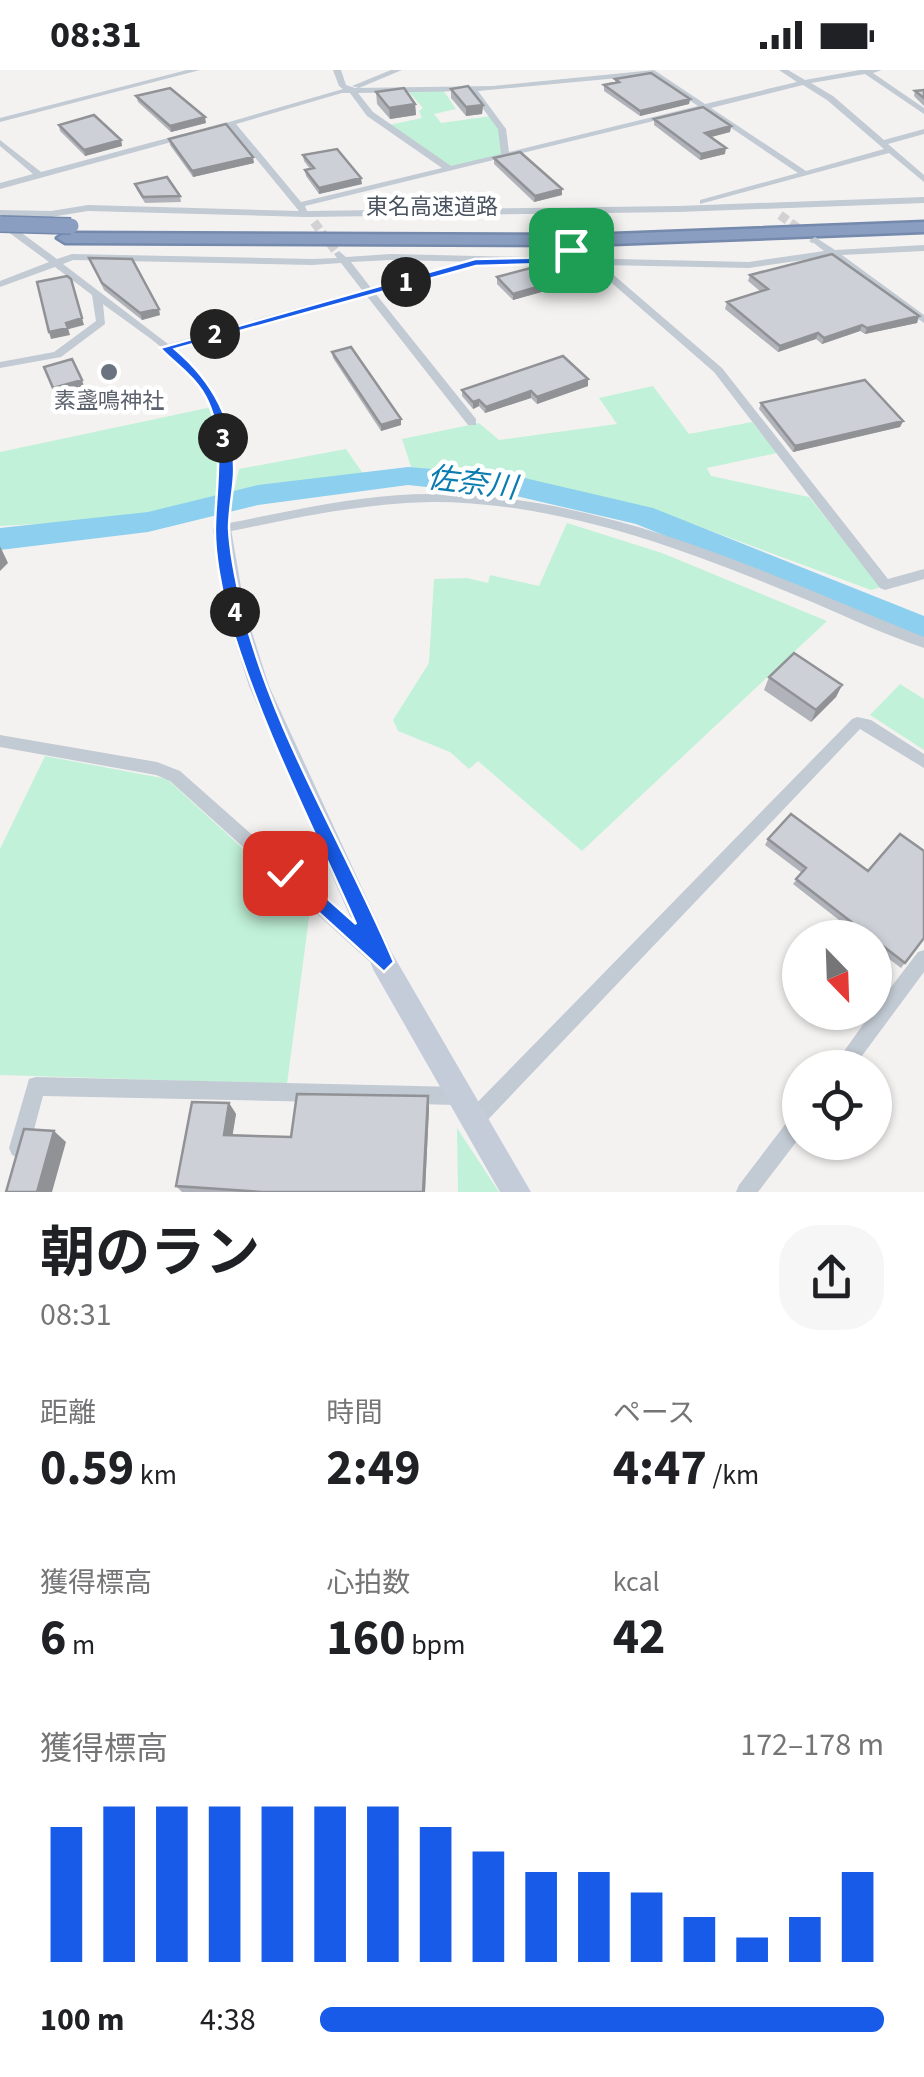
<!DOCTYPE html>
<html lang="ja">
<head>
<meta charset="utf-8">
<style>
  :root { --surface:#fff; --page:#f6f6f6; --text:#202124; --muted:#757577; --accent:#175be8 }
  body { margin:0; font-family:"Source Sans 3","Noto Sans JP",sans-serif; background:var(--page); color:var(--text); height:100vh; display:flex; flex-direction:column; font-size:38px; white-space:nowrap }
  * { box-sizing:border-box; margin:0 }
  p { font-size:32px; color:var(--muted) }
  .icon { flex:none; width:55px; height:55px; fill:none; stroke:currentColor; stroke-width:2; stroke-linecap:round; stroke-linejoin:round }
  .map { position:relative; height:1122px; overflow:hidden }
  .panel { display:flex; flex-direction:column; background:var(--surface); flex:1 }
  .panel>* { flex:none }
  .needle { width:65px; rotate:157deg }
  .buttons { position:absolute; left:782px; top:850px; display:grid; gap:20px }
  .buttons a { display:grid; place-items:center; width:110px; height:110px; border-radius:50%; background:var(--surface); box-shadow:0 2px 8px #0004; font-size:50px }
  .pin { position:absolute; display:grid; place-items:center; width:85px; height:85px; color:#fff; margin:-42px; border-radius:20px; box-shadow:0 5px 15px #0006 }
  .km { position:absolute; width:50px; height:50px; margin:-25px; border-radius:50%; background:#222; color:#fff; font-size:28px; line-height:50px; text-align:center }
  .round { display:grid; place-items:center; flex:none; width:105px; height:105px; border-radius:40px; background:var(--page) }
  .overview { display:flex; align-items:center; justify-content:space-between; height:170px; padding:0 40px }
  h1 { font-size:55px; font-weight:700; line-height:75px }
  .figures { display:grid; grid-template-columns:repeat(3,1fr); gap:15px; height:170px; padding:10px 40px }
  .figures div { display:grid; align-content:center }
  .figures b { font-size:50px; font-weight:700 }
  .figures small { font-size:28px; font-weight:400 }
  .figures p { font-size:28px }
  .chart { height:280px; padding:20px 40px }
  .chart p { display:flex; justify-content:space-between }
  .chart svg { width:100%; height:180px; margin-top:10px; stroke:var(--accent); stroke-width:6 }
  ul { padding:0 40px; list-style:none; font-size:32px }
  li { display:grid; grid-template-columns:160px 120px 1fr; align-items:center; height:75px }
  li i { height:25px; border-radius:12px; background:var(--accent) }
  .status { display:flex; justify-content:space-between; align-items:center; height:70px; padding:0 50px; background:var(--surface); direction:ltr }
  .status svg { height:28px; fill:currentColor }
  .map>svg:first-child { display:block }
  .green { fill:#c1f1d8 }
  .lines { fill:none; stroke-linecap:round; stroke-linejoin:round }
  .river { fill:#8dcfee; fill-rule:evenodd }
  .street-tunnel { stroke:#d2d2d4; stroke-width:9; stroke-dasharray:9 4; stroke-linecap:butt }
  .highway-casing { stroke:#7489ac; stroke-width:5 }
  .street { fill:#c2cad3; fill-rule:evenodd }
  .secondary { fill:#c4ccda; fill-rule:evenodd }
  .highway { fill:#899ec0; fill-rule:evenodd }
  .highway-bridge-casing { stroke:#7489ac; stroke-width:18; stroke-linecap:butt }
  .highway-bridge { stroke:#899ec0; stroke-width:15 }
  .wall { fill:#b0b3b9 }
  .shaded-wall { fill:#909296 }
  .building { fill:#cdd0d7; stroke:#909296; stroke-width:2.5 }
  .route { fill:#175be8; stroke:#fff; stroke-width:2.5 }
  .worship-dot { fill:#6b7280; stroke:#fff; stroke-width:4 }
  .labels { text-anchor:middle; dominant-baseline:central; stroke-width:9; stroke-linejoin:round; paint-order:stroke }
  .far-street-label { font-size:22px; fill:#49525f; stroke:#fff }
  .far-worship-label { font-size:22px; fill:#5b616d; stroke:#fff }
  .water-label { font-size:30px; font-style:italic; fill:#0b7cb0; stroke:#fff }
</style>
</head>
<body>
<div class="status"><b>08:31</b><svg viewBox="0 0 49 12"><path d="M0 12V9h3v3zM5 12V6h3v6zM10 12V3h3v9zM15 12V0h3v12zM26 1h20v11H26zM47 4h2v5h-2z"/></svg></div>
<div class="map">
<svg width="924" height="1122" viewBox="0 0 924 1122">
  <rect width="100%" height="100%" fill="#f4f2f1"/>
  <path class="green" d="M443,20L456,39L434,44L441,53L491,46L499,60L503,84L451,97L389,55L422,48L419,41L423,38L408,21Z
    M653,316L689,364L752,352L777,383L707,398L711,406L809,427L881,517L871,520L644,436L510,410L413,403L402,369L479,353L499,370L617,354L599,328Z
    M212,337L223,400L216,429L108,450L0,456V382Z
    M346,379L364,405L233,425L239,399Z
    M567,453L662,483L827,551L582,781L478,691L469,699L450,682L398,661L393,650L429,593L434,509L467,508L488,513L490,505L539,516Z
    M900,614L924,629V680L870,645Z
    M45,686L167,709L310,840L287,1014L0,1005V779Z
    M457,1058L499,1122H458Z"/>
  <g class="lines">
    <path class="river" d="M408,397L516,406L653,438L924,546V571L636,454L516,426L408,415L258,435L148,462L0,480V458L148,442L258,415Z"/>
    <path class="street-tunnel" d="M780,145L815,170
      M564,150L571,180
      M314,152L335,180"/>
    <defs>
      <path id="highway" d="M924,152V162L587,175L65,173L57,168L65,163L587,165Z"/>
    </defs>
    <use href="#highway" class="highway-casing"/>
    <path class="street" d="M187,0H200L0,52V48Z
      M333,0H341L346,15L355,18L493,16L654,0L705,34L797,12L779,0H788L805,10L860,0H882L873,3L924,38V44L865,4L811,13L833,26L884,70L924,59V64L888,74L924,105V112L889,83L700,134V130L798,103L703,39L305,136L307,141L678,136L924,127V133L678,142L306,147L88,141L51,147L0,146V140L51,141L88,135L299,141L229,56L209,61L205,59L343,19L339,16ZM651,5L698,36L509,82L506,59L478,21ZM803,15L827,30L884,79L806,101L711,38ZM470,21L498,59L501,84L451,96L373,42L358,23ZM342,23H350L367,46L442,98L301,132L236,54Z
      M391,0H402L359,18L352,16Z
      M183,64H186V68L0,119V113L33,104L0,76V70L41,102Z
      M0,150H4L57,189L72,184L312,189L337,188L334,184L339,181L346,187L391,184L749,192L824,181L810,170L815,167L835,180L924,175V181L842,185L924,245V253L831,186L749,198L602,195L722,298L888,509L924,499V509L885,520L880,518L714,302L590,194L391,190L351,192L371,218L463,194V198L375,223L476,349V355H468L366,225L174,279C238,330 235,378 229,453C296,440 363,424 431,424C602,423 769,504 924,567V578C886,565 849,548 812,532C692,482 564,432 432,432C361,433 291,449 222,463L218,462L216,459C220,414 228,362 204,321C185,289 133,257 103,234L105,254L61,287L0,298V292L54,282L96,251L92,225L55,197L0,217V211L49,192L0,156ZM73,190L312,195L341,193L362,220L168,274L63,194Z
      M857,647L871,650L924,684V698L860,659L480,1058L473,1061L466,1058L463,1051L466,1044L852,649Z
      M0,665L157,692L180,701L381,879L384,885L381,891L375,893L369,891L170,711L156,705L0,677Z
      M924,880V902L853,998H832L872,942H875V938L918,882Z
      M36,1007L459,1017L466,1019L468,1026L466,1033L459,1035L43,1026L29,1078L26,1085L19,1088L12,1085L9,1078L27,1016L29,1009Z
      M800,1041V1067L758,1122H736L739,1115L793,1044Z"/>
    <path class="secondary" d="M222,453L231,459L245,540L269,616L392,883L531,1122H500L374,901L249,616L225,540L213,459Z"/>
    <use href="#highway" class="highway"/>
    <defs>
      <path id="highway-bridge" d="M0,154L71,156"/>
    </defs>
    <use href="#highway-bridge" class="highway-bridge-casing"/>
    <use href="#highway-bridge" class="highway-bridge"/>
  </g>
  <path class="wall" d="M615,9L690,29L689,34L640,46L604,21V15L615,13Z
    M451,19L483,35L482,44L466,46L451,28Z
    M924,20V36L914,26L915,21Z
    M376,22L415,34L416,45L390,49L377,34Z
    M136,26L206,53L171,62L138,32Z
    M654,49L731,56L730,62L710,67L725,84L700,90L654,55Z
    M59,55L121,70L122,76L85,86L60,61Z
    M169,69L254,93L193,107L170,75Z
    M303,85L362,114L319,124L306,106L305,100L310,99L304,91Z
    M494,88L562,119V125L534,132L494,94Z
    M135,114L180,126L181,132L145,133L137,120Z
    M89,188L160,245L142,250L104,220Z
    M585,203L584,210L513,230L497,214V207Z
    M750,205L919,246L917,253L865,264L860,261L822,274L816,269L778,282L725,239L727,232L761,222L748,211Z
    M332,282L401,349V355L381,361L333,288Z
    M588,316L537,334L531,328L485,343L479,336L473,339L462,326V320Z
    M761,333L903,351L900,357L793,382L759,339Z
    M769,607L842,615L836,627L811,652L764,620Z
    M768,769L924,868L901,898L875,878V868H862L793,814L802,803L765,775Z
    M428,1026L429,1038L425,1122H182L176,1116L229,1033L236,1044L232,1065L291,1067Z"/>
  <path class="shaded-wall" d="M690,29L689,34L640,46V41Z
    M415,34L416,45L390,49L389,38Z
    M483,35L482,44L466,46V37Z
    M205,47L206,53L171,62L170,56Z
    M731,56L730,62L704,69L705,63Z
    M121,70L122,76L85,86L84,80Z
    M726,78L725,84L700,90L701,84Z
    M253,87L254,93L193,107L192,101Z
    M361,108L362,114L319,124V118Z
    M562,119V125L534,132L535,126Z
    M585,203L584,210L513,230V224Z
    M71,209L84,255L69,259L66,253Z
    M159,239L160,245L142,250L140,243Z
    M919,246L917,253L865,264L867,258Z
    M862,255L860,261L822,274L824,268Z
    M68,258L70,265L51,269L49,262Z
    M818,263L816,269L778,282L780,276Z
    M588,309V316L537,334V327Z
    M82,310L84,316L56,325L53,318Z
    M531,321V328L485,343L486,337Z
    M479,330V336L473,339V332Z
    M401,349V355L381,361V355Z
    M903,351L900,357L793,382L795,376Z
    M0,476L8,493L0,501Z
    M842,615L836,627L811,652L816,640Z
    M428,1026L429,1038L425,1122H423Z
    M229,1033L236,1044L231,1075L224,1065Z
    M54,1061L66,1072L52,1122H37Z"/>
  <path class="building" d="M651,3L690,29L640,41L604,15L619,12L615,9Z
    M468,16L483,35L466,37L451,19Z
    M170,18L205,47L170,56L136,26Z
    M404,18L415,34L389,38L376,22Z
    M924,20V28L915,21Z
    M703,37L731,56L705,63L726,78L701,84L654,49Z
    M94,45L121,70L84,80L59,55Z
    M226,54L253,87L192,101L169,69Z
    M337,79L361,108L319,118L305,100L314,98L303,85Z
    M520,82L562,119L535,126L494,88Z
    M167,107L180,126L143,127L135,114Z
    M832,184L919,246L867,258L862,255L824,268L818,263L780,276L727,232L768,219L750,205Z
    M89,188L132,189L159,239L140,243L102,213Z
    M557,191H572L585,203L513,224L497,207Z
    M67,206L71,209L82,248L66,253L68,258L49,262L37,212Z
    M351,277L401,349L381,355L332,282Z
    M563,286L588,309L537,327L531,321L486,337L479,330L473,332L462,320Z
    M72,289L82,310L53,318L44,297Z
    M865,310L903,351L795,376L761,333Z
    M794,583L842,615L816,640L769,607Z
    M791,744L868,801L900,764L924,781V868L905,893L875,870V868H872L796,809L806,798L768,769Z
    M297,1024L428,1026L423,1122H262L176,1116L192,1032L229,1033L224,1065L291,1067Z
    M24,1059L54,1061L37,1122H6Z"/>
  <path class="route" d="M571,177L577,180V193L476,196L175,279C214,312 236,352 234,405C233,423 229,441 229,458C230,484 237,516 243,541C274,664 345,776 394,892L384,902L275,803L285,794L292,797L356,854C311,753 259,652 228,545C221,519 214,482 215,455C216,412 227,360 202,321C191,303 174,293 160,278L475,189L567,187L566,180Z"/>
  <circle class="worship-dot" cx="109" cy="302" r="10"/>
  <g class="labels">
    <g class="far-street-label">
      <text x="432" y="137">東名高速道路</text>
    </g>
    <g class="far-worship-label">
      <text x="109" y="331">素盞鳴神社</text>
    </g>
    <g class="water-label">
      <text transform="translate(472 413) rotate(7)">佐奈川</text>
    </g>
  </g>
</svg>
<div class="buttons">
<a><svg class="needle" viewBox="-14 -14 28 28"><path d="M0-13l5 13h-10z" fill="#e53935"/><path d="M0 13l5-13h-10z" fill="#757577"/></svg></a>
<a><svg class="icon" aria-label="locate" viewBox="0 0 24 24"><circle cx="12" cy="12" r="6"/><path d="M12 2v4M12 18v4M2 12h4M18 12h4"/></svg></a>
</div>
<div class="pin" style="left:571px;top:180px;background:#1e9e55"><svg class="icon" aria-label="arrive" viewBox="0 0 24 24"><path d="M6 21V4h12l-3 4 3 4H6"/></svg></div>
<div class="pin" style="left:285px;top:803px;background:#d93025"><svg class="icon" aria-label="check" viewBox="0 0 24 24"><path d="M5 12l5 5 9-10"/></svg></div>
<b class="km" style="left:406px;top:212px">1</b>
<b class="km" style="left:215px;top:264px">2</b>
<b class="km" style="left:223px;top:368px">3</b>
<b class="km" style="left:235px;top:542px">4</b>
</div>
<section class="panel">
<div class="overview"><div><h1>朝のラン</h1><p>08:31</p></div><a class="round"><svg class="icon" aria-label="share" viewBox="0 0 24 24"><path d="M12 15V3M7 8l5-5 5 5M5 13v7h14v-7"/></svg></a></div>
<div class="figures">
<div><p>距離</p><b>0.59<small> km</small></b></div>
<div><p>時間</p><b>2:49</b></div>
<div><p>ペース</p><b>4:47<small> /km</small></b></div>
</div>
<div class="figures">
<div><p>獲得標高</p><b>6<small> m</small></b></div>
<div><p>心拍数</p><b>160<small> bpm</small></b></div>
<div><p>kcal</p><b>42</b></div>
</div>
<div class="chart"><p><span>獲得標高</span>172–178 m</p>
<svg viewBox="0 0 160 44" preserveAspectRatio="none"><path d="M5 44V11M15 44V6M25 44V6M35 44V6M45 44V6M55 44V6M65 44V6M75 44V11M85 44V17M95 44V22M105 44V22M115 44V27M125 44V33M135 44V38M145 44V33M155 44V22"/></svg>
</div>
<ul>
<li><b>100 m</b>4:38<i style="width:100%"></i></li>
</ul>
</section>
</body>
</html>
